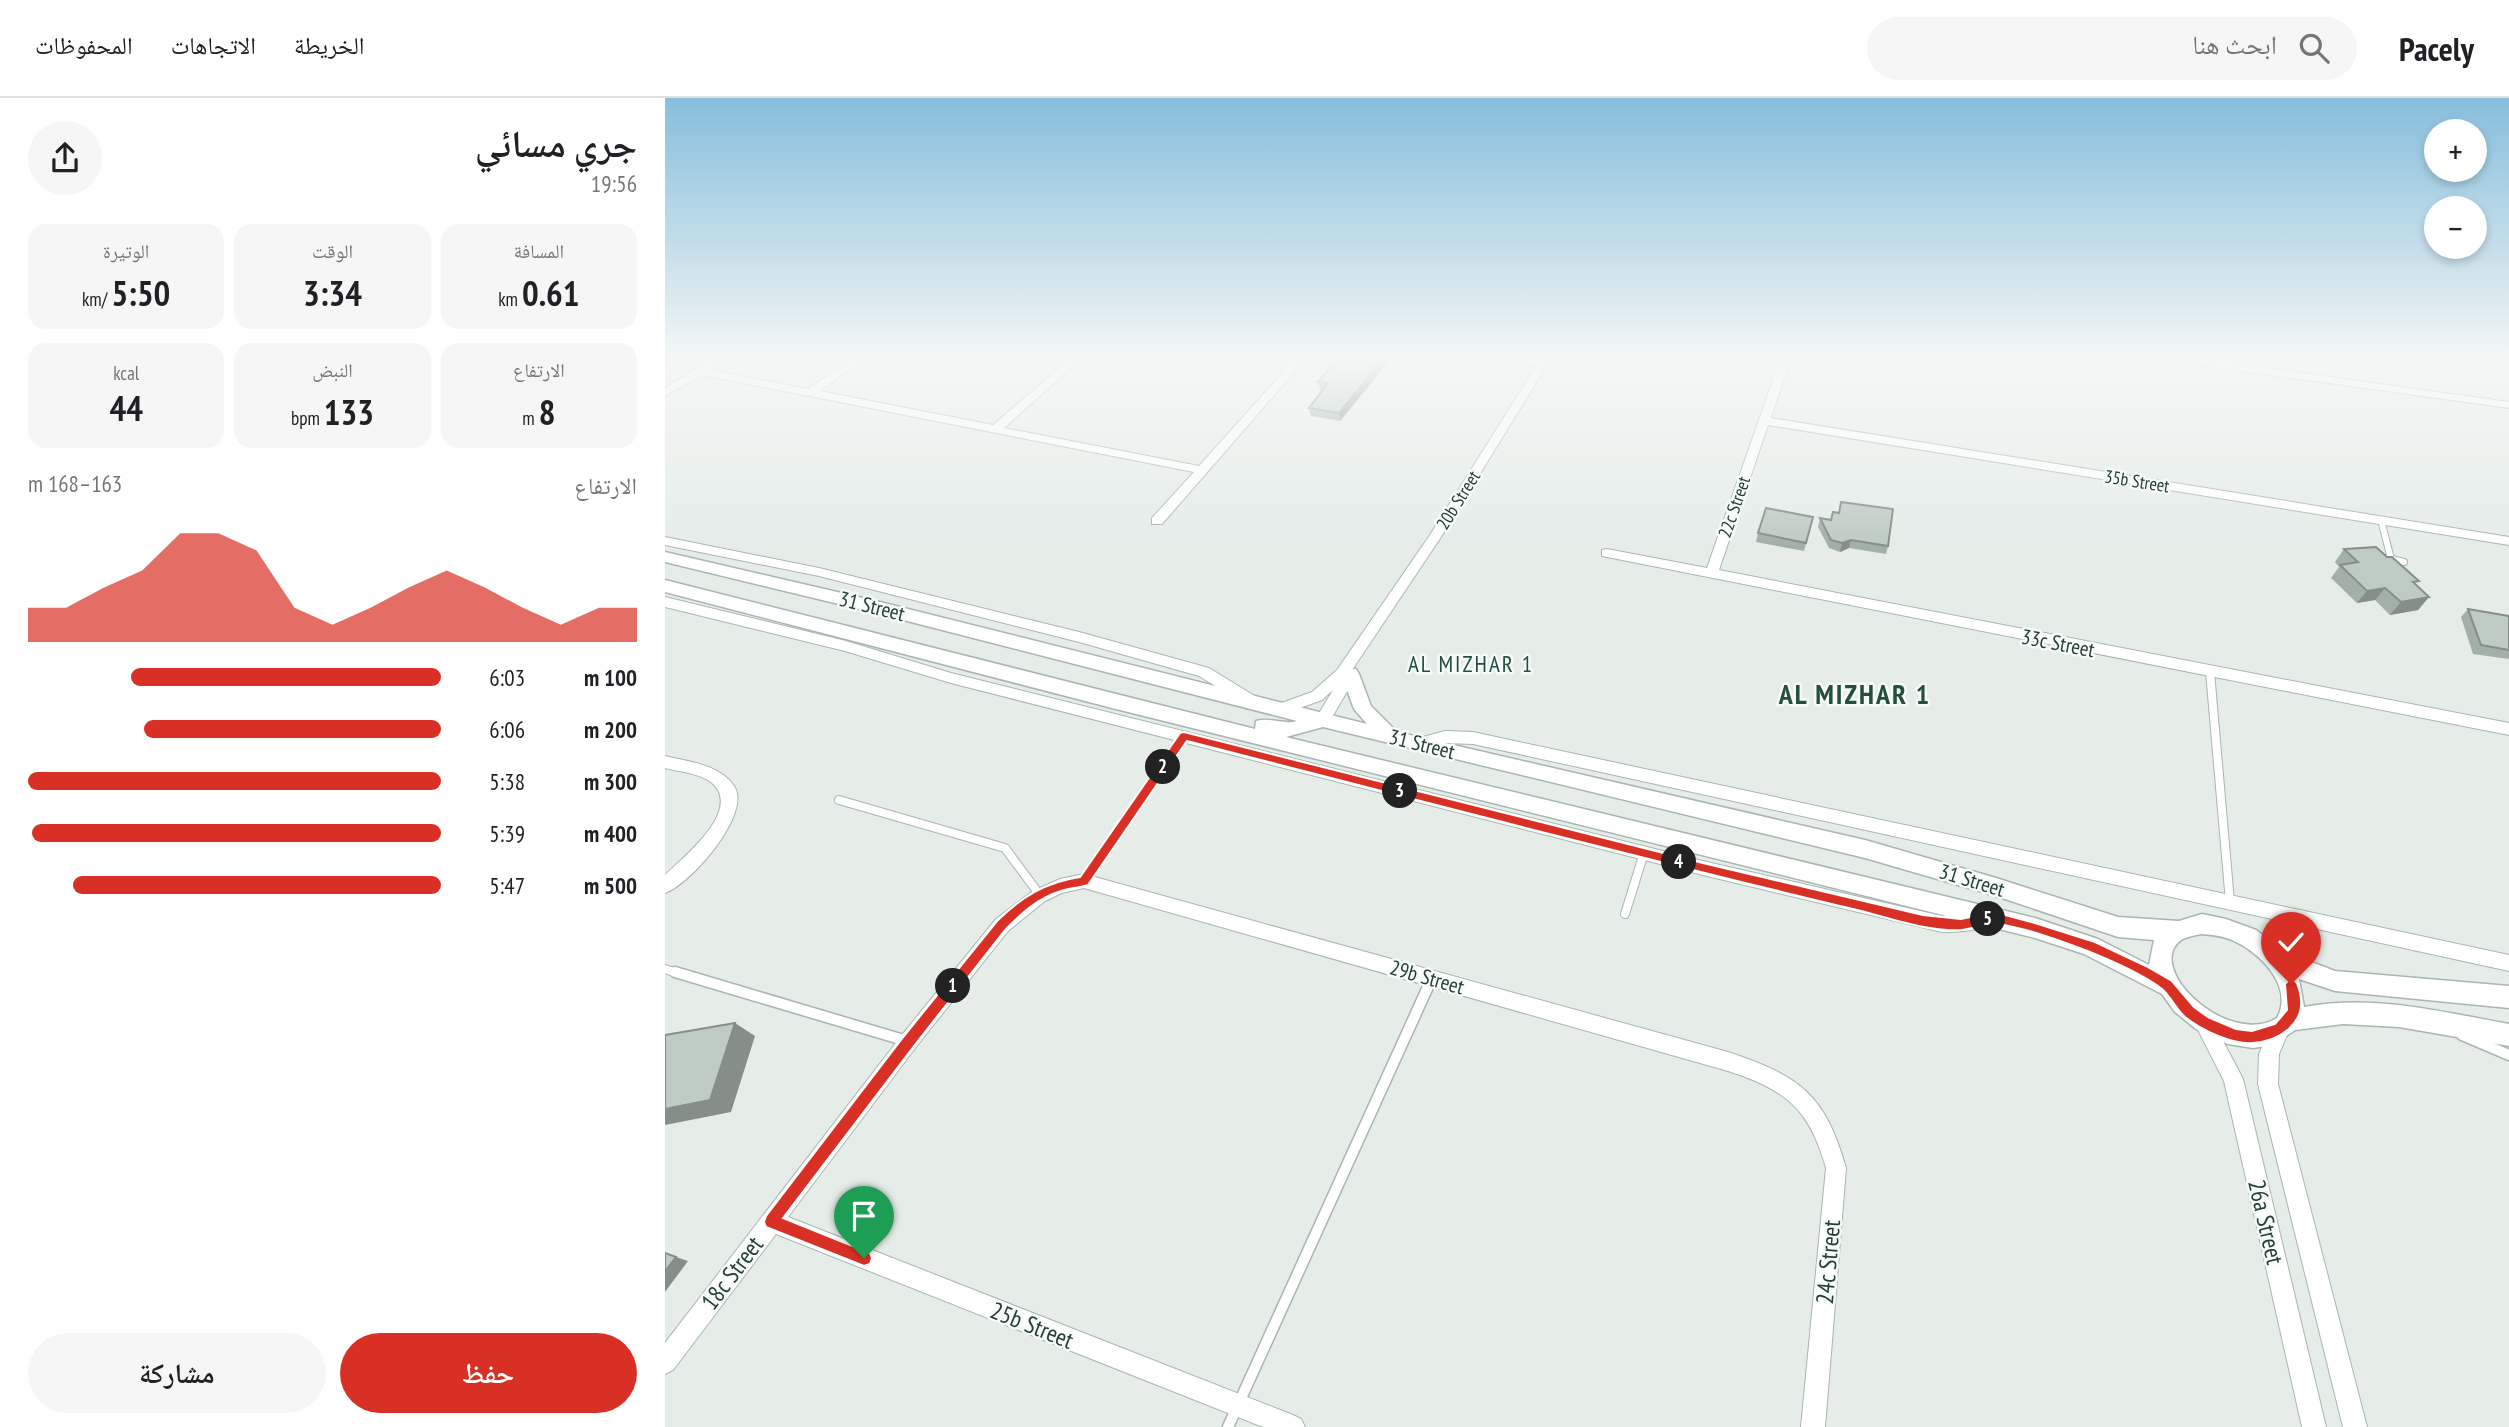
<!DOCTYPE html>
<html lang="ar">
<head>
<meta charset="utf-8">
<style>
  :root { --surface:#fff; --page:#f6f6f6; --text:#202124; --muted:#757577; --line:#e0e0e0; --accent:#d93025 }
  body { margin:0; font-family:"PT Sans Narrow","Noto Naskh Arabic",sans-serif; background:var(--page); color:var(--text); direction:rtl; height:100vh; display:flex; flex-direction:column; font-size:26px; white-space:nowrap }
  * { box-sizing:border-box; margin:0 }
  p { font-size:23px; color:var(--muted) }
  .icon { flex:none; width:38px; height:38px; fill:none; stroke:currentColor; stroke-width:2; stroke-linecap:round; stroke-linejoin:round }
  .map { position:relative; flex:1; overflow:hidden; direction:ltr }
  .sheet { display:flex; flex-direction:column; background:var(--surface); width:665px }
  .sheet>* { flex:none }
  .fabs { position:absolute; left:1759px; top:21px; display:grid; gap:14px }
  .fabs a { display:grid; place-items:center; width:63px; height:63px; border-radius:50%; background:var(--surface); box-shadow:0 4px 10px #0003; font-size:35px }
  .pin { position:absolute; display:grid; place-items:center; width:60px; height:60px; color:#fff; margin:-72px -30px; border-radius:50% 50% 50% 0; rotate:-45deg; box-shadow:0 0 7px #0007 }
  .pin .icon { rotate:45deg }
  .km { position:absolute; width:35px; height:35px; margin:-18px; border-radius:50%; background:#222; color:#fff; font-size:19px; line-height:35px; text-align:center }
  .round { display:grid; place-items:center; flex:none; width:74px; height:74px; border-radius:37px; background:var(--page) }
  .overview { display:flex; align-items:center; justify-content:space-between; height:119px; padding:0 28px }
  h1 { font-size:38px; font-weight:600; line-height:52px }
  .figures { display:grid; grid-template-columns:repeat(3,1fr); gap:10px; height:119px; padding:7px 28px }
  .figures div { display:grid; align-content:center; border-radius:18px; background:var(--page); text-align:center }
  .figures b { font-size:35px; font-weight:600 }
  .figures small { font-size:19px; font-weight:400 }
  .figures p { font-size:19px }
  .chart { height:196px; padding:14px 28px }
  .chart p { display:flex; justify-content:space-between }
  .chart svg { width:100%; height:126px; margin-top:7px; fill:var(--accent); opacity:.7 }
  .action { display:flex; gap:14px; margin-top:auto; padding:14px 28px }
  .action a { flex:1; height:80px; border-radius:42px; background:var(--accent); color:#fff; font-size:28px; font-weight:600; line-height:80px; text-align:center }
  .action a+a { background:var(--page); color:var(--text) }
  ul { padding:0 28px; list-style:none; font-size:23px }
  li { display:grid; grid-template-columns:112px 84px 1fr; align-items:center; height:52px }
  li i { height:18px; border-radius:9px; background:var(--accent) }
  header { display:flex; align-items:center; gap:42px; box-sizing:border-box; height:98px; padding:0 35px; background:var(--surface); border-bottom:2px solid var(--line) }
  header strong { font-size:33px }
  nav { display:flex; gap:38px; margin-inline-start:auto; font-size:24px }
  .search { width:490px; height:63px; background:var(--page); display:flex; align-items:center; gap:18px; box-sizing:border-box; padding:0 24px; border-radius:38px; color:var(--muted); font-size:26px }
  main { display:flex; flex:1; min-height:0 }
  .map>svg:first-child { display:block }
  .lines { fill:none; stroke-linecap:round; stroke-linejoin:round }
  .service-far2-casing { stroke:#a9b5af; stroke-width:8 }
  .service-far1-casing { stroke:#a9b5af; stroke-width:10 }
  .service-casing { stroke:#a9b5af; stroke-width:13 }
  .minor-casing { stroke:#a9b5af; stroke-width:2 }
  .tertiary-casing { stroke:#a9b5af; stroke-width:3 }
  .service-far2 { stroke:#fff; stroke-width:6 }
  .service-far1 { stroke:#fff; stroke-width:8 }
  .service { stroke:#fff; stroke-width:10 }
  .minor { fill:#fff; fill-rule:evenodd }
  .tertiary { fill:#fff; fill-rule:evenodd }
  .wall { fill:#a3afa9 }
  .shaded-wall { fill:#858e89 }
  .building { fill:#becbc4; stroke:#858e89; stroke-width:2 }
  .route { fill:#d93025; stroke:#fff; stroke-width:2 }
  .labels { text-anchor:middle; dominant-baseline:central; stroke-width:5; stroke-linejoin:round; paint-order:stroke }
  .far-street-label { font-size:18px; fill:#263e34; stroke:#f6faf8 }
  .street-label { font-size:21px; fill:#263e34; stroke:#f6faf8 }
  .neighbourhood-label { font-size:23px; letter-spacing:2px; fill:#244f3d; stroke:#f6faf8 }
  .near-street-label { font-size:24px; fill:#263e34; stroke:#f6faf8 }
  .district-label { font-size:28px; font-weight:bold; letter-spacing:2px; fill:#244f3d; stroke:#f6faf8 }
</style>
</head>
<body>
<header>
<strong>Pacely</strong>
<div class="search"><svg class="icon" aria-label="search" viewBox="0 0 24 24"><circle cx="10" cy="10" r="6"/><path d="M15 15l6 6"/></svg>ابحث هنا</div>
<nav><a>الخريطة</a><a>الاتجاهات</a><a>المحفوظات</a></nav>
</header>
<main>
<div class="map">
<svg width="1844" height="1329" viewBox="0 0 1844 1329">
  <rect width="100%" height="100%" fill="#e6ede9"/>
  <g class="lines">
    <defs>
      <path id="service-far2" d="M852,262L877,266
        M1716,422L1726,461
        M1722,460L1739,464"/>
      <path id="service-far1" d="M1545,574L1565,804
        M174,702L340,750L374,796
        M419,783L519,638
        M960,816L979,755
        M0,871L15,876"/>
      <path id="service" d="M10,874L242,943
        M1797,937L1844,957
        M563,1329L767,880"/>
      <path id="minor" d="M46,262H58L45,272L143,291L185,262H197L155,293L328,327L404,262H415L339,330L534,368L629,262H640L497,426H487V420L529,374L37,277L0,298V290Z
        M875,262H885L776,439L685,575L690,580L663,626L658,628L650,622L668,592L657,602L616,617L611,615L608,611L611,607L647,594L672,572L765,437Z
        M1115,262H1125L1106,320L1844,439V447L1103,327L1054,472L1844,625V637L937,458V452L942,451L1042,470Z
        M1514,262H1541L1844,304V310L1519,265Z
        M0,439L154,470L414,534L544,570L593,600L595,604L588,610L583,608L534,578L414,544L154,478L0,447Z
        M0,499L181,543L286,575L1042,764L1277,818C1293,818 1322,810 1335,815L1338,820L1335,825C1317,832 1296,834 1277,834L1042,778L286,585L180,553L0,509Z
        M780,633L808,634L1844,857V873L808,646L780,645L752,652L744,646L747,642Z
        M0,658C24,664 54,666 69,688C88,715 25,787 0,795V777C19,759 78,712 47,685C35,675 15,674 0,670Z
        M419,776L1063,954C1135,978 1160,996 1181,1070L1160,1329H1136L1161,1070C1144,1010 1121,992 1063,973L419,790L397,795L380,803L343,833L251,949L123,1119L628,1317L636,1321L640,1329H598L111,1136L8,1272L0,1276V1245L237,937L331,821L368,793L395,781Z
        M1538,915L1545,918L1578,981L1661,1329H1637L1559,983L1529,924L1531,918Z
        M1614,923L1621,926L1624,932L1614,956L1613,986L1702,1329H1678L1593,986L1594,956L1607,926Z"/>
      <path id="tertiary" d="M0,454L211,503L702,626L689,611L676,576L679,571H691L694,576L706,608L732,634L1200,742L1331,780L1453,819L1514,823L1537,816L1561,821L1591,832L1618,853L1670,873L1844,888V910L1670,893L1634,881L1639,909C1707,896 1778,914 1844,926V948L1734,929L1678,926L1630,932L1608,947L1588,950L1563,946L1531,931L1510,914L1497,896L1419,856L1370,840L447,610L0,494V482L590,631L591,623C605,619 619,627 632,623L211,515L0,464ZM658,629L1200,760L1331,798L1453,839L1489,842L1484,867L1433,841L1370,820L621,639ZM1537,836C1548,837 1559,838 1569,843C1596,855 1629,889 1612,920C1564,950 1478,871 1516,842C1521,839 1531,837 1537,836Z"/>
    </defs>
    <use href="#service-far2" class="service-far2-casing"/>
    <use href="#service-far1" class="service-far1-casing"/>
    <use href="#service" class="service-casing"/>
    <use href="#minor" class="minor-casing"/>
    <use href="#tertiary" class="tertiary-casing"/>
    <use href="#service-far2" class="service-far2"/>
    <use href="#service-far1" class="service-far1"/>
    <use href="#service" class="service"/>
    <use href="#minor" class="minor"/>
    <use href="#tertiary" class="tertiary"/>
  </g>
  <path class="wall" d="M678,262H725L675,323L646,318L644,310L658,293L655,292L653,284Z
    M1148,419L1139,453L1091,444L1093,435Z
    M1155,420L1223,448L1221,456L1184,450L1175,454L1164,450L1153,429Z
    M1679,451L1751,487L1764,499L1753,512L1725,517L1710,502L1692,505L1666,480L1674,469L1670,464Z
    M1803,511L1844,518V561L1808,556L1796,519Z"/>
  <path class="shaded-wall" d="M717,262H725L675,323L674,315Z
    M1186,442L1184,450L1175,454L1177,445Z
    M1720,490L1710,502L1692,505L1702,493Z
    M1764,499L1753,512L1725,517L1736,504Z
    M70,925L90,938L66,1014L0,1027V1011Z
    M11,1159L23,1163L0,1194V1173Z"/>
  <path class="building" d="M678,262H717L674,315L644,310L663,285L653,284L670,264L675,265Z
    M1176,404L1228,411L1223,448L1186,442L1177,445L1166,442L1155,420L1166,422L1168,414L1174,415Z
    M1101,410L1148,419L1141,445L1093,435Z
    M1711,449L1722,459H1727L1754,483L1748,484L1764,499L1736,504L1720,490L1702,493L1675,467L1693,464L1679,451Z
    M1803,511L1844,518V552L1816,547Z
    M70,925L45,1002L0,1011V937Z
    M0,1155L11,1159L0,1173Z"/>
  <linearGradient id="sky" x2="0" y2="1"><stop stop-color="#86bedd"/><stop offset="0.58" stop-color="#f4f7f5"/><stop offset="1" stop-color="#f4f7f5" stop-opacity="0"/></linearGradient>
  <rect width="1844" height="448" fill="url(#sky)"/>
  <path class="route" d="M519,634L1042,766L1258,817L1296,821L1329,814L1370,825L1430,844L1481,868L1507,883L1529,909L1543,919L1571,931L1587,933L1610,926L1622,912L1620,886L1626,880C1633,884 1633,887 1635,895C1642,925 1615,943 1588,945C1568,947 1536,932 1520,919C1511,911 1506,899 1497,891C1476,875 1445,862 1420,852C1393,842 1361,830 1332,826C1320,824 1308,831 1296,832C1261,834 1222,819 1188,811C965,758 744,700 522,643L423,787C414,790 404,790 396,793C373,800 357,815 341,831L249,948L118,1120L205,1155L207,1160L205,1166L199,1168L101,1129L99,1124L101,1118L239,938L332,823C356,799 381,784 415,779L515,635Z"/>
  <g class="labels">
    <g class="far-street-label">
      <text transform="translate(1472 383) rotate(9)">35b Street</text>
      <text transform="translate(793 402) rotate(-58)">20b Street</text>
      <text transform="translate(1069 409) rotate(-71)">22c Street</text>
    </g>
    <g class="street-label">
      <text transform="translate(207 508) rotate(14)">31 Street</text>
      <text transform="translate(1393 545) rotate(11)">33c Street</text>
      <text transform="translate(757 646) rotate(14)">31 Street</text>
      <text transform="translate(1307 782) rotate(17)">31 Street</text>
      <text transform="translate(762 879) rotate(16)">29b Street</text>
    </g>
    <g class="neighbourhood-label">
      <text x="806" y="565">AL MIZHAR 1</text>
    </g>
    <g class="near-street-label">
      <text transform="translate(1601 1124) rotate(77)">26a Street</text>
      <text transform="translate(1163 1164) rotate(-85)">24c Street</text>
      <text transform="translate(67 1175) rotate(-53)">18c Street</text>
      <text transform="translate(367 1227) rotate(22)">25b Street</text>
    </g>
    <g class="district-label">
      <text x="1190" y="595">AL MIZHAR 1</text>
    </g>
  </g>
</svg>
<div class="fabs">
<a>+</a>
<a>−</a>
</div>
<div class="pin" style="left:199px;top:1160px;background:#1e9e55"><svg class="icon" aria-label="arrive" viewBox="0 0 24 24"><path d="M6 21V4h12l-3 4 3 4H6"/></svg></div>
<div class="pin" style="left:1626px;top:886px;background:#d93025"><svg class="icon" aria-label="check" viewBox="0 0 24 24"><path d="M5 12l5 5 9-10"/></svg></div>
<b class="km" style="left:288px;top:888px">1</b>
<b class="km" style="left:498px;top:669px">2</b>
<b class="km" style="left:735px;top:693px">3</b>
<b class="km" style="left:1014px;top:764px">4</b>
<b class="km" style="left:1323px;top:821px">5</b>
</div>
<section class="sheet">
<div class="overview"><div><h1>جري مسائي</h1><p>19:56</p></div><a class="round"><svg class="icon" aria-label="share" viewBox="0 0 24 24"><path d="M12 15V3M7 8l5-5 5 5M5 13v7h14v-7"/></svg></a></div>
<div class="figures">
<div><p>المسافة</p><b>0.61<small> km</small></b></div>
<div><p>الوقت</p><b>3:34</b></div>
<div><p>الوتيرة</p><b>5:50<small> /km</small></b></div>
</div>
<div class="figures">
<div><p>الارتفاع</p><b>8<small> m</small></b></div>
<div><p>النبض</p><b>133<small> bpm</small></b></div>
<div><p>kcal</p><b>44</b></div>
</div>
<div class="chart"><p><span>الارتفاع</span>163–168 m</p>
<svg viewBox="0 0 160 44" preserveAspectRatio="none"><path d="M0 44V32L10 32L20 25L30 19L40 6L50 6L60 12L70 32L80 38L90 32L100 25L110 19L120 25L130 32L140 38L150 32L160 32V44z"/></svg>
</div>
<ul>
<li><b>100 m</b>6:03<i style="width:75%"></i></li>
<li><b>200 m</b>6:06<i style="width:72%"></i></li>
<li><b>300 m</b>5:38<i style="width:100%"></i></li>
<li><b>400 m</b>5:39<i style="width:99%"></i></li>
<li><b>500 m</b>5:47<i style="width:89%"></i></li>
</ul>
<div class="action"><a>حفظ</a><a>مشاركة</a></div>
</section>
</main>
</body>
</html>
